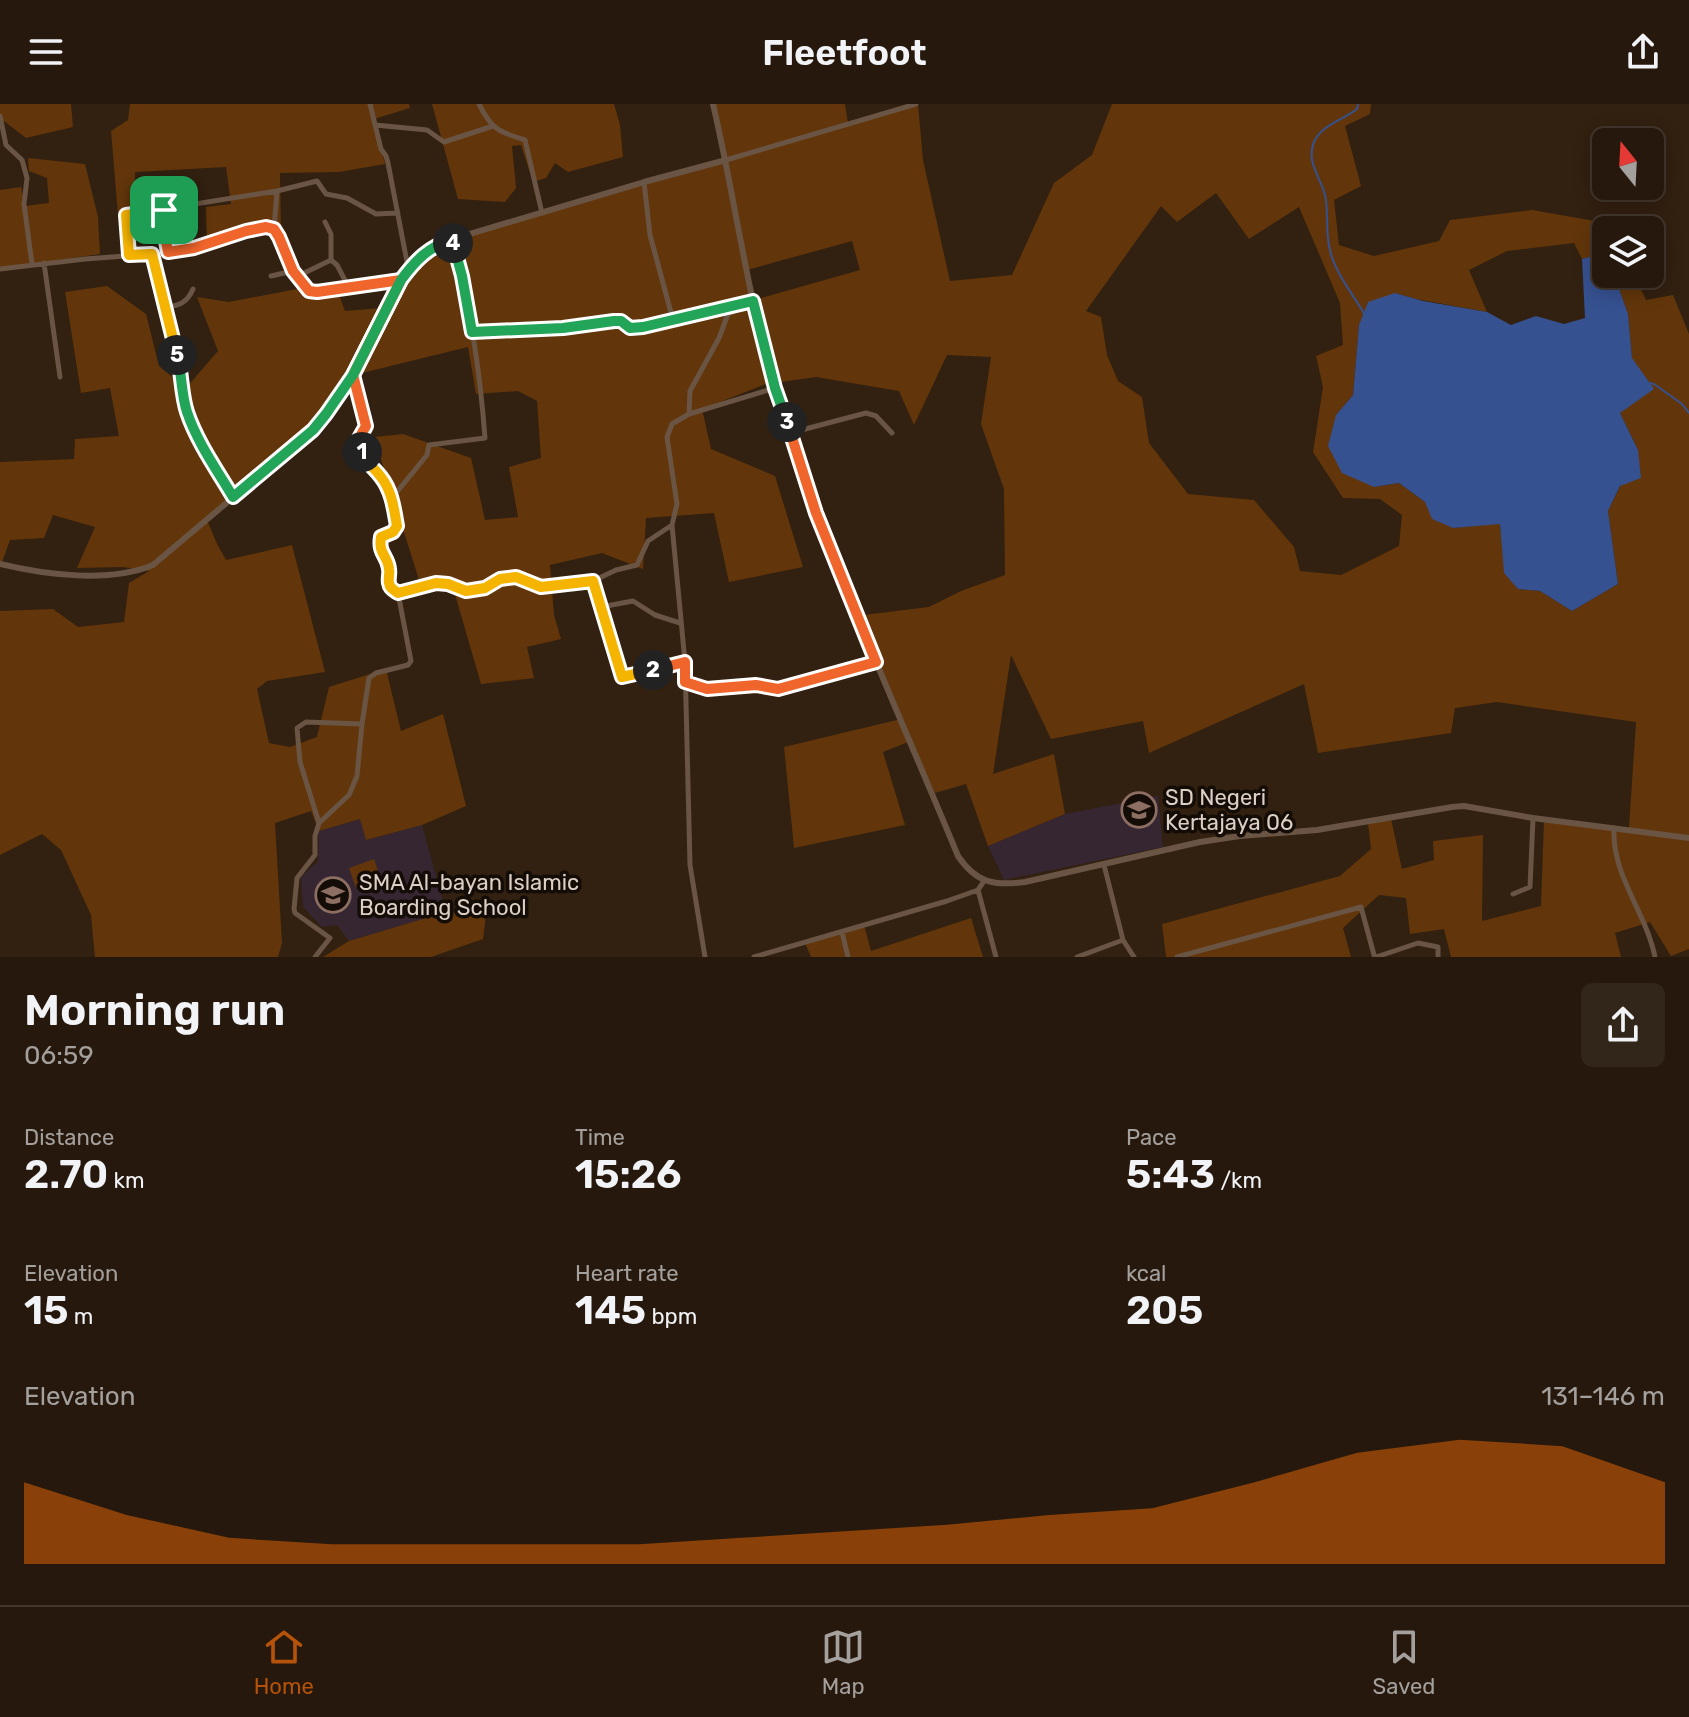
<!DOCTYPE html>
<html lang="en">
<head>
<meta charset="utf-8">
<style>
  :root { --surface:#26180c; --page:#32251a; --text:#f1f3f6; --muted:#a4a09d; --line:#42372d; --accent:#b45309 }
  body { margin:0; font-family:Rubik,sans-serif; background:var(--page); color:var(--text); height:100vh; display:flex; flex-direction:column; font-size:30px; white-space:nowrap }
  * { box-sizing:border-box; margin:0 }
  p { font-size:26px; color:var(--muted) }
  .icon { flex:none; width:44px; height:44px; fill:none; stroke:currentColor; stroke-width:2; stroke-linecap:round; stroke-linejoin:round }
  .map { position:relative; height:853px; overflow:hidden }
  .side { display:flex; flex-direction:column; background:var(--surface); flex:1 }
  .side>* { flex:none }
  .needle { width:52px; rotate:342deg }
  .tools { position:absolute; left:1592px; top:24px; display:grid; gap:16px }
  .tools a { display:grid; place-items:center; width:72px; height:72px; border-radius:12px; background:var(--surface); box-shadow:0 4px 20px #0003,0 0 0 2px var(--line); font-size:40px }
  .pin { position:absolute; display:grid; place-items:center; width:68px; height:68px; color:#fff; margin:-34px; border-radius:16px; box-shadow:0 4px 12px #0006 }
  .km { position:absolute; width:40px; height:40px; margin:-20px; border-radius:50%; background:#222; color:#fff; font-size:22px; line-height:40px; text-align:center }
  .round { display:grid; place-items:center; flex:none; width:84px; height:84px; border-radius:12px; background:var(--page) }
  .overview { display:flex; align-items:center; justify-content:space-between; height:136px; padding:0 24px }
  h1 { font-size:44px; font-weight:600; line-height:60px }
  .stats { display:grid; grid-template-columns:repeat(3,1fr); gap:12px; height:136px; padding:8px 24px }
  .stats div { display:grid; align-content:center }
  .stats b { font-size:40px; font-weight:600 }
  .stats small { font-size:22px; font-weight:400 }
  .stats p { font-size:22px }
  .chart { height:224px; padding:16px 24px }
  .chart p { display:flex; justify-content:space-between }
  .chart svg { width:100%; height:144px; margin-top:8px; fill:var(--accent); opacity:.7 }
  header { display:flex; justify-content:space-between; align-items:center; height:104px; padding:0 24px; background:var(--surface); font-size:36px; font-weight:600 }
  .tabs { display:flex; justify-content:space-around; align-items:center; height:112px; border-top:2px solid var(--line); background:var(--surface); font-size:22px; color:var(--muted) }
  .tabs a { display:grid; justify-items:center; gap:4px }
  .tabs .on { color:var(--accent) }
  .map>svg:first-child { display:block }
  .education { fill:#352632 }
  .green { fill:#62360a; fill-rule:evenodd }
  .water { fill:#365190 }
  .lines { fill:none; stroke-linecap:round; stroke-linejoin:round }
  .stream { stroke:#365190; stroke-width:2 }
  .minor { stroke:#6a5444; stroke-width:5 }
  .tertiary { stroke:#6a5444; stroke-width:6 }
  .split-1-casing { stroke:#fff; stroke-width:16 }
  .split-2-casing { stroke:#fff; stroke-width:16 }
  .split-3-casing { stroke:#fff; stroke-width:16 }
  .split-4-casing { stroke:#fff; stroke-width:16 }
  .split-5-casing { stroke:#fff; stroke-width:16 }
  .split-6-casing { stroke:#fff; stroke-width:16 }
  .split-1 { stroke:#f0652b; stroke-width:10 }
  .split-2 { stroke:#f5b400; stroke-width:10 }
  .split-3 { stroke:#f0652b; stroke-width:10 }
  .split-4 { stroke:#22a559; stroke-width:10 }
  .split-5 { stroke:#22a559; stroke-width:10 }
  .split-6 { stroke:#f5b400; stroke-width:10 }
  .labels { text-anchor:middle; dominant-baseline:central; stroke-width:7; stroke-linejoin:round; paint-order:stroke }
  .poi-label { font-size:22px; fill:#dcd0c6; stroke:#140c06; text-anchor:start }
</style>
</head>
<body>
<header><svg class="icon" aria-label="menu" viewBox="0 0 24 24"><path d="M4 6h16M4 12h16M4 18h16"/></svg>Fleetfoot<svg class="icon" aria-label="share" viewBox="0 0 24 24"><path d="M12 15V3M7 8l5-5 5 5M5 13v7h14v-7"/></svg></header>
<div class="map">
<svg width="1689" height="853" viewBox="0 0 1689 853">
  <rect width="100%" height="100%" fill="#322010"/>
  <path class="education" d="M1158,692L1163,743L1004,776L988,742L1065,710Z
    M361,715L367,736L422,721L446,808L349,837L337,821L322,823L303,803L301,773L318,757L319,727Z"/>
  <path class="green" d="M0,0H71L73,23L26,34L0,14Z
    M130,0H409L410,4L374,15L385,60L339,68L280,69L281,129L243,126L207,139L206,103L231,100L226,63L135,68V108L118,111L111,27L128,16Z
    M432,0H614L620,21L623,53L568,68L555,59L546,74L533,78L521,41L512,42L516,84L505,98L458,95Z
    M712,0H845L848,19L918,0L923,56L950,177L1012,171L1054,79L1092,51L1112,0H1371L1370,10L1345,22L1361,82L1334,96L1339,141L1374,152L1439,137L1450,116L1532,106L1595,117L1606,136V164L1597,152L1582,155L1574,139L1507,147L1469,166L1487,208L1416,195L1395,189L1359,221L1353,291L1336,311L1374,383L1399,379L1425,398L1453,424L1500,419L1505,469L1518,485L1540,487L1572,507L1618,480L1608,407L1638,346L1620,309L1632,254L1628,210L1617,179L1610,170H1634L1646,196L1673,191L1689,230V845L1671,852L1650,818L1615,829L1621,853H1451L1444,825L1410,830L1406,794L1379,791L1343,824L1351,853H1166L1162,820L1340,772L1371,745L1368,719L1391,715L1402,765L1434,756L1433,737L1483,731L1482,817L1541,802L1544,716L1629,724L1636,618L1497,598L1455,604L1451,629L1318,649L1304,580L1149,649L1143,617L1051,635L1011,551L993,670L1054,650L1065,710L988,742L966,680L935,689L911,637L883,648L905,721L794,744L784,643L901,615L855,512L929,503L961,487L1005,471L1004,385L981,320L991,253L947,251L914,321L899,287L816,273L766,280L702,305L711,345L775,372L803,463L729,478L714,409L646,414L643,465L602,449L550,461L554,511L561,535L527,543L534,574L481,580L452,480L420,479L374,333L403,330L471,354L485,416L518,413L509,363L541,354L537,297L518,287L476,290L468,243L350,272L310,329L284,355L207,416L217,440L226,456L292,441L325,568L267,577L257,585L269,639L290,643L317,633L329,583L386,565L401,627L443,610L466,702L422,721L366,736L360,715L319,727L311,707L275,719L282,839L278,853H95L91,811L61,746L42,730L0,751V507L53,505L78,523L124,518L129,479L149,467L123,463L77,464L95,423L53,411L44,434L10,436L1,461L0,460V358L74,355L75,335L119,332L110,284L81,289L65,188L107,182L146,210L159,262L186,284L218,247L197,193L229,198L297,185L337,186L345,207L383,204L399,171L436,139L724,56ZM1216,89L1249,135L1299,103L1340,199L1343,241L1316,252L1323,283L1313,348L1343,394L1380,395L1402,411L1399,442L1341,471L1300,467L1294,443L1254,396L1188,390L1149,339L1142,293L1118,277L1107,251L1101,213L1086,207L1161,102L1177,118ZM852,137L860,166L751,197L747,166Z
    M28,54L85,60L98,113L100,150L0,164V86L21,83L25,102L49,99L47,74L29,67Z
    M374,755L381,776L356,784L349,764Z
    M446,808L486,811L483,835L431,853H323L349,837Z
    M971,814L983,853H811L805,839L864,821L871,847Z"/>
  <path class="water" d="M1597,151L1606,164V170H1610L1617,179L1628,210L1632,254L1654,285L1620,309L1638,346L1641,374L1620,382L1608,407L1618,480L1572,507L1540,487L1518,485L1504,469L1500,420L1453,424L1432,415L1425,398L1399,379L1374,383L1342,369L1328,342L1336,311L1353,291L1359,221L1368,198L1395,189L1423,197L1487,208L1511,221L1536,212L1564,220L1585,214L1582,155Z"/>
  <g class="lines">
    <path class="stream" d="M1358,0L1357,5C1343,16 1321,21 1314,38C1306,58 1320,72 1325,91C1329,108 1325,128 1330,146C1334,167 1354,192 1365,211
      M1649,279L1654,280L1682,300L1689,309"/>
    <path class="minor" d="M370,0L381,45L386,52L388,59L407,158L411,162
      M479,0C491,25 499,28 525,36L542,109
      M0,12L6,41L22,56L27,74L24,100L32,160
      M375,21L427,26L444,38L493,22
      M726,56L916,0
      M644,78L650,131L673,216
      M164,106L163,121L168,148
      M325,118L331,130V156L337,161L349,184
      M274,125L277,87L317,77L326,90L347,94L376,110L398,109
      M152,150L182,266L186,306L203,344L233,393
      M129,151L126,111L277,87
      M44,159L60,273
      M0,165L85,155L152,150L194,144L246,127L266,123L274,125L279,133L293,167L309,187L317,188L401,176
      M271,172L293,167
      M298,172L331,156
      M165,204C180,201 187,199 193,185
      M472,228L563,224L614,217H621L630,224L643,223L753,197
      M689,310L690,287L719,234L728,210L744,202
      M790,329L866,309L876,312L892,329
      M392,394L427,351L429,341L485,334C480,267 470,200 452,136
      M593,477L622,573L685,558
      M398,489L436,479L448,480L466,487L485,484L500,475L516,473L541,483L562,482L593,477L616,466L637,461L648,437L672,421
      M601,503L633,497L655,511L680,519
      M686,579L707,585L756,581L778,585L876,558
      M319,719L300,658L297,624L306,618L362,620
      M1614,725C1612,772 1646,808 1655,853
      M1104,761L1123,836L1134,853
      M978,786L996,853
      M1513,790L1530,783L1533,714
      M842,828L848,853
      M315,853L330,834L295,809L294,805L297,774L315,751V732L319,719L349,691L357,672L362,620L369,574L376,569L408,561L411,557L398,489C393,486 390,485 389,479C388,475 390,469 389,465C388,452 378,450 381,433L393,428L397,422C394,405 392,386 380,372C372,362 360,354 359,340C358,334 364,328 366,322L353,271
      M705,853L690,761L685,558L672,421L677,400L667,333L672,320L689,310L775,284
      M754,853L947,797L978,786L984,777
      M1077,853L1123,836
      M1177,853L1361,803L1374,851L1376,853L1418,839L1438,843V853"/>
    <path class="tertiary" d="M713,0C735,94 747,191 775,284C823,445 894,597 958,752C976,779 994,782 1025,778L1200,738L1240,732L1317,726L1452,703L1464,702L1533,714L1689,734
      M0,460C45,471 110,479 153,461L313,326L353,271L401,176L411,162L436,140L644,78L726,56"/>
  </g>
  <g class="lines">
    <defs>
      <path id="split-1" d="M164,106L163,121L168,148L194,144L246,127L266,123L274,125L279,133L293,167L309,187L317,188L401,176L353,271L366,322L358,336L362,348"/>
      <path id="split-2" d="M362,348C368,362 373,362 381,373C392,387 394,405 397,422L393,428L381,433C378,450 388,452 389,465C390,469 388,475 389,479C390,485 393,485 398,489L436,479L448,480L466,487L485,484L500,475L516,473L541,483L593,477L622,573L653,566"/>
      <path id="split-3" d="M653,566L685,558V578L707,585L756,581L778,585L876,558L816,409L787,318"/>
      <path id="split-4" d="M453,139L462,172L472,228L563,224L614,217H621L630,224L643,223L753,197L775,284L787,318"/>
      <path id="split-5" d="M177,251C182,269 181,290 187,308C197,338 217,366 233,393L313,326L326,310L353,271L401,176C415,157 429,142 452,136L453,139"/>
      <path id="split-6" d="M164,106L126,111L129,151L152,150L177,251"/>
    </defs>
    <use href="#split-1" class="split-1-casing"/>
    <use href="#split-2" class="split-2-casing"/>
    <use href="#split-3" class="split-3-casing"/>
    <use href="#split-4" class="split-4-casing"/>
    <use href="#split-5" class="split-5-casing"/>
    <use href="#split-6" class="split-6-casing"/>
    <use href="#split-1" class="split-1"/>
    <use href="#split-2" class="split-2"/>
    <use href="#split-3" class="split-3"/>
    <use href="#split-4" class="split-4"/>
    <use href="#split-5" class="split-5"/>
    <use href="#split-6" class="split-6"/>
  </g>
  <defs>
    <symbol id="school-ring" viewBox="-11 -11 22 22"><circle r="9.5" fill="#140c06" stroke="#8d6e63" stroke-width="1.5"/><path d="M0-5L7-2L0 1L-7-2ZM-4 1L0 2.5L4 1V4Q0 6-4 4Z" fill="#8d6e63"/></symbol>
  </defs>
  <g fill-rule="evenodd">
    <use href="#school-ring" x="1119" y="686" width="40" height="40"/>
    <use href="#school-ring" x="313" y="771" width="40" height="40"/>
  </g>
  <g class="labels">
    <g class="poi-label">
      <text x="1165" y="693">SD Negeri<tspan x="1165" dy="25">Kertajaya 06</tspan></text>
      <text x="359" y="778">SMA Al-bayan Islamic<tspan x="359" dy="25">Boarding School</tspan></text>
    </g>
  </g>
</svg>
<div class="tools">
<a><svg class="needle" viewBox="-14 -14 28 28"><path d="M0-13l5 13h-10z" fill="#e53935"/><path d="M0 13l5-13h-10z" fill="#a4a09d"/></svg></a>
<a><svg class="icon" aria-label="layers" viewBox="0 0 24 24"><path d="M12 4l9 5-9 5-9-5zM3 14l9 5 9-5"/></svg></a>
</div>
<div class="pin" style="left:164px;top:106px;background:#1e9e55"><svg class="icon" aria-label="arrive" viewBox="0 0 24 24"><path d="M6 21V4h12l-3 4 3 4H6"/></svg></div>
<b class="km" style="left:362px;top:348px">1</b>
<b class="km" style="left:653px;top:566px">2</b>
<b class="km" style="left:787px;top:318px">3</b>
<b class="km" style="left:453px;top:139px">4</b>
<b class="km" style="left:177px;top:251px">5</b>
</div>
<section class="side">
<div class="overview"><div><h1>Morning run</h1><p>06:59</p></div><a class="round"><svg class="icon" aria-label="share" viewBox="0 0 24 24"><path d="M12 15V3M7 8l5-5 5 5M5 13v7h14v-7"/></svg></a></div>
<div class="stats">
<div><p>Distance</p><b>2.70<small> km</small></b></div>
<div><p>Time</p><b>15:26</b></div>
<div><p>Pace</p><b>5:43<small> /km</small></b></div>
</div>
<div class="stats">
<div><p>Elevation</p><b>15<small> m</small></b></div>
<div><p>Heart rate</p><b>145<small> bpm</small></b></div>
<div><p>kcal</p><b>205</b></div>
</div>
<div class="chart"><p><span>Elevation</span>131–146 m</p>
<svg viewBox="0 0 160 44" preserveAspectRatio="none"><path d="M0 44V19L10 29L20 36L30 38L40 38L50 38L60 38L70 36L80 34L90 32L100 29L110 27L120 19L130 10L140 6L150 8L160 19V44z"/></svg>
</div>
</section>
<nav class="tabs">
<a class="on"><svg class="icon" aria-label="home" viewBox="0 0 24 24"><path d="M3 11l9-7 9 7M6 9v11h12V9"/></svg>Home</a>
<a><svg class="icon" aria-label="map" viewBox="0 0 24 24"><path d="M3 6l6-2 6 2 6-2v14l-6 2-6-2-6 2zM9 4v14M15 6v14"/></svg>Map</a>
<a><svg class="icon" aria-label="saved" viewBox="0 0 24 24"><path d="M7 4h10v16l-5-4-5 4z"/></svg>Saved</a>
</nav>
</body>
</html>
